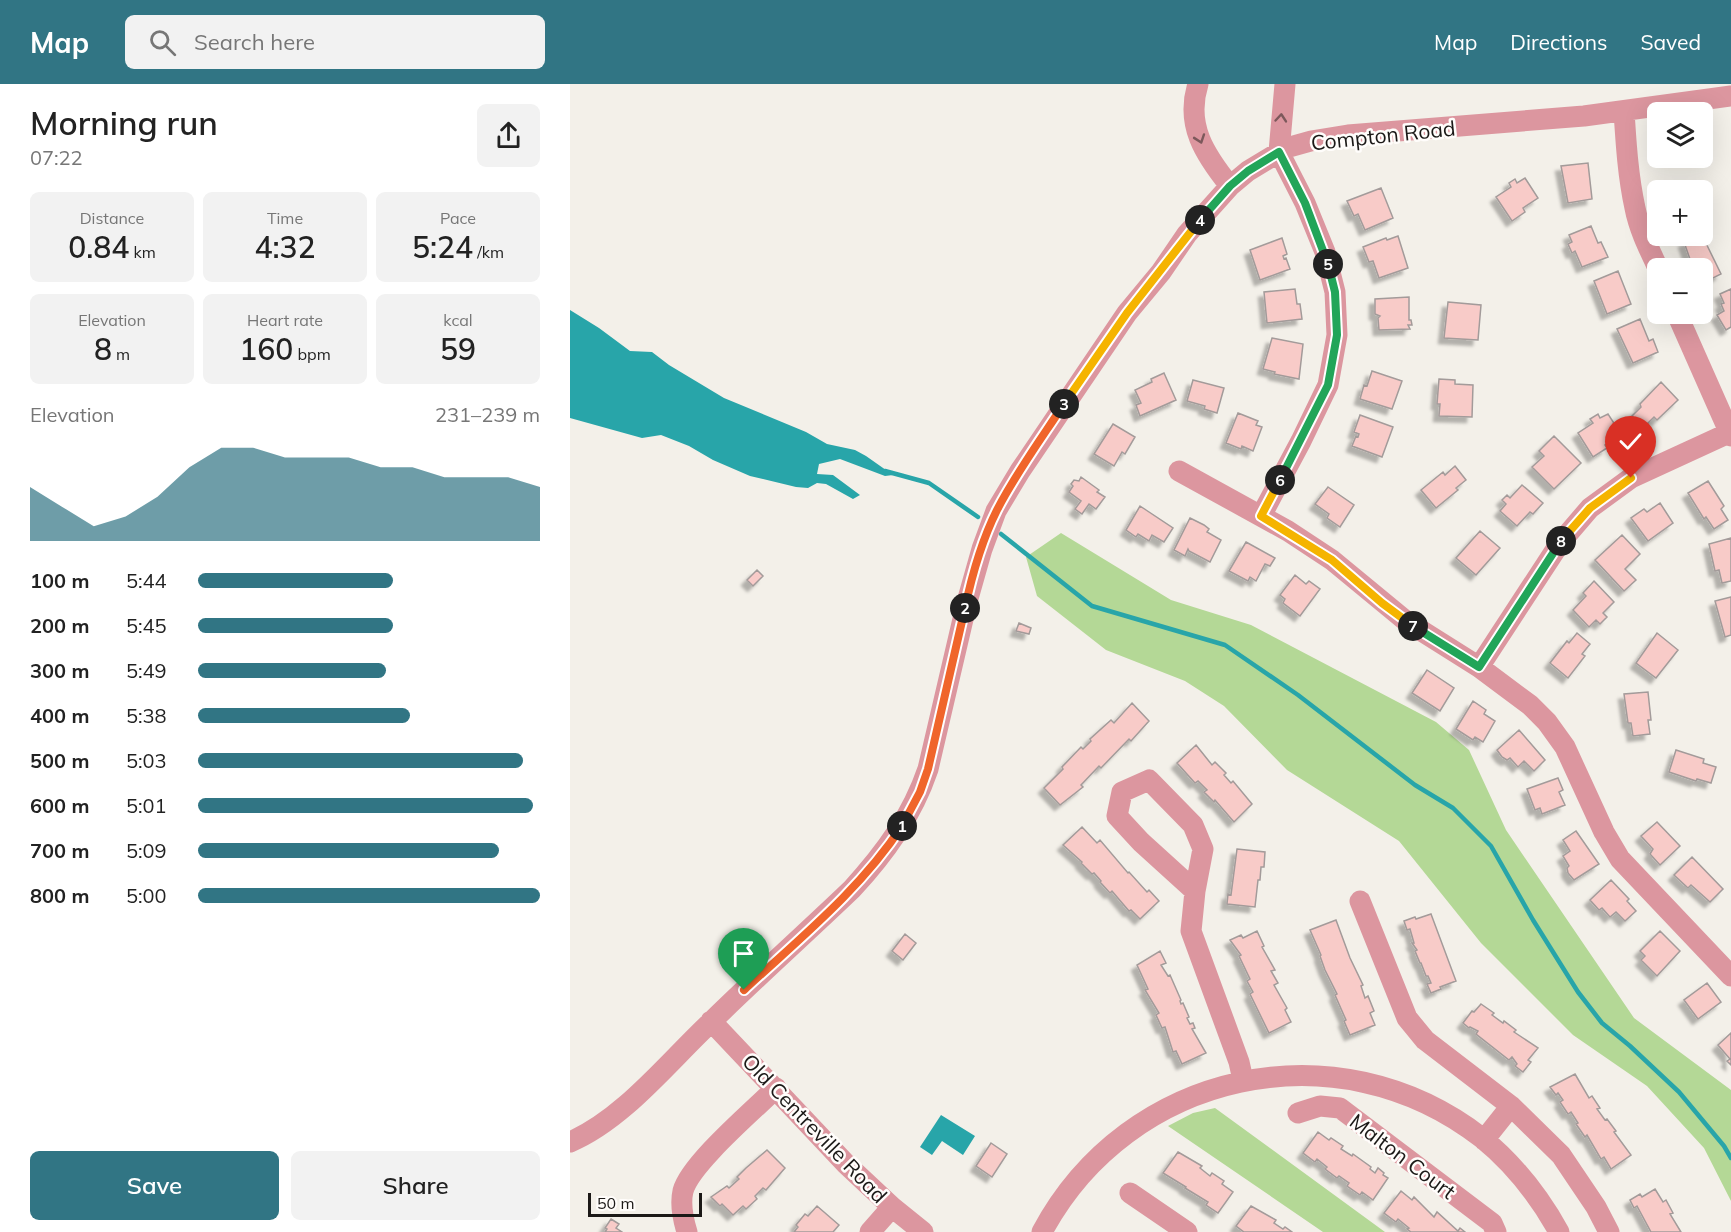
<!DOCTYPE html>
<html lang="en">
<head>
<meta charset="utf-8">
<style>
  :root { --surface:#fff; --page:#f2f2f2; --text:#222; --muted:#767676; --accent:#317584 }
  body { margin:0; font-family:Mulish,sans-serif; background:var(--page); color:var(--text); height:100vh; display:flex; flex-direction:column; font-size:22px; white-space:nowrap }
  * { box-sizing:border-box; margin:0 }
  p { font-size:20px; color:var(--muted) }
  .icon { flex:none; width:33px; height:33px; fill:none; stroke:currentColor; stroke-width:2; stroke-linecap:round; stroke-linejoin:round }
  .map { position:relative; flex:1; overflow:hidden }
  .details { display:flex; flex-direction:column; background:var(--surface); width:570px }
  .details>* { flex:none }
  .fabs { position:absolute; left:1077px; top:18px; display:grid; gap:12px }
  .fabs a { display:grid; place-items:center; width:66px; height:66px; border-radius:9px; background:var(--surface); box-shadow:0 6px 24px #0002; font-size:30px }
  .scale { position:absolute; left:18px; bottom:15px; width:114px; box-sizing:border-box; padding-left:6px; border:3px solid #1b1917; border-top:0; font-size:16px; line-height:21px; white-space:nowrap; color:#1b1917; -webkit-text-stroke:4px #fffdfb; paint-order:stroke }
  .pin { position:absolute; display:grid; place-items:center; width:51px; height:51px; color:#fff; margin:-62px -26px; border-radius:50% 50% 50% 0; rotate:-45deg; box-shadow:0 0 6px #0007 }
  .pin .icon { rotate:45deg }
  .km { position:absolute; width:30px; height:30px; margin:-15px; border-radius:50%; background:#222; color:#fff; font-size:16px; line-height:30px; text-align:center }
  .round { display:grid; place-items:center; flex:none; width:63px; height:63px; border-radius:9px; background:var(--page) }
  .overview { display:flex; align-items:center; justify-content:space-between; height:102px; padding:0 30px }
  h1 { font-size:33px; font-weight:600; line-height:45px }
  .stats { display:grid; grid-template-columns:repeat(3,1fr); gap:9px; height:102px; padding:6px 30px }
  .stats div { display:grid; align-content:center; border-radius:9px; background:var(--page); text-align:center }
  .stats b { font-size:30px; font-weight:600 }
  .stats small { font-size:16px; font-weight:400 }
  .stats p { font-size:16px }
  .chart { height:168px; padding:12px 30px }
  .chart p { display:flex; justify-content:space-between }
  .chart svg { width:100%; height:108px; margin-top:6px; fill:var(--accent); opacity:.7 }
  .primary-button { display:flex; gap:12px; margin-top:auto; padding:12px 30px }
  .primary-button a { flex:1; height:69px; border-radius:9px; background:var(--accent); color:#fff; font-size:24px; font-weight:600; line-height:69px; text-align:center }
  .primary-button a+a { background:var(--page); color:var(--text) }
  ul { padding:0 30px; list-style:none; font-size:20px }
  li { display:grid; grid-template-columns:96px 72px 1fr; align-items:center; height:45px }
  li i { height:15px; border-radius:8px; background:var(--accent) }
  header { display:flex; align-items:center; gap:36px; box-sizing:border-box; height:84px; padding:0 30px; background:var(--accent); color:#fff }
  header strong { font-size:28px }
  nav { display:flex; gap:33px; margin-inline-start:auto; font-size:21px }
  .search { width:420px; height:54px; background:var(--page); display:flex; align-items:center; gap:15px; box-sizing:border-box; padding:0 21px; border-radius:9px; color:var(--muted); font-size:22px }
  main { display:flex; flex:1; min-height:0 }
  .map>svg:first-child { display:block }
  .green { fill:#b4d896 }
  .water { fill:#28a5a9 }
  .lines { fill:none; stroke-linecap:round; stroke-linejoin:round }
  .stream { stroke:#28a5a9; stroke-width:4.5 }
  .building { fill:#f8cbc8; stroke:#a39b9a; stroke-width:1.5; filter:url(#shadow) }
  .minor { stroke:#dc969f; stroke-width:21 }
  .oneway { stroke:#7c585b }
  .split-1-casing { stroke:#fff; stroke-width:12 }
  .split-2-casing { stroke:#fff; stroke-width:12 }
  .split-3-casing { stroke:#fff; stroke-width:12 }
  .split-4-casing { stroke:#fff; stroke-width:12 }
  .split-5-casing { stroke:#fff; stroke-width:12 }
  .split-6-casing { stroke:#fff; stroke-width:12 }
  .split-7-casing { stroke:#fff; stroke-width:12 }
  .split-8-casing { stroke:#fff; stroke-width:12 }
  .split-9-casing { stroke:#fff; stroke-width:12 }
  .split-1 { stroke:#f0652b; stroke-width:8 }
  .split-2 { stroke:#f0652b; stroke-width:8 }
  .split-3 { stroke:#f0652b; stroke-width:8 }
  .split-4 { stroke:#f5b400; stroke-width:8 }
  .split-5 { stroke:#22a559; stroke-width:8 }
  .split-6 { stroke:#22a559; stroke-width:8 }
  .split-7 { stroke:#f5b400; stroke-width:8 }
  .split-8 { stroke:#22a559; stroke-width:8 }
  .split-9 { stroke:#f5b400; stroke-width:8 }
  .labels { text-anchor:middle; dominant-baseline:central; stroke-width:5; stroke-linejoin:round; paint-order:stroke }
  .street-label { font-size:21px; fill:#1b1917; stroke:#fffdfb }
</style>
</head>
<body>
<header>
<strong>Map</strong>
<div class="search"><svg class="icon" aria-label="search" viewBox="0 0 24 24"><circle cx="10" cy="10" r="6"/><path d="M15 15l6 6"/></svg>Search here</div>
<nav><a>Map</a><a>Directions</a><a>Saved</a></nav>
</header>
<main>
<section class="details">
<div class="overview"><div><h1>Morning run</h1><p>07:22</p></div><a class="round"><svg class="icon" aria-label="share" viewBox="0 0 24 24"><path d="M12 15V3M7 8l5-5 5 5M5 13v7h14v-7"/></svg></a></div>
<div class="stats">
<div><p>Distance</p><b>0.84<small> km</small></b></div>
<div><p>Time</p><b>4:32</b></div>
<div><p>Pace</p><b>5:24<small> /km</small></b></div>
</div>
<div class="stats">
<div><p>Elevation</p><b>8<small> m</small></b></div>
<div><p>Heart rate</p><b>160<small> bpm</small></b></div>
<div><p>kcal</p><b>59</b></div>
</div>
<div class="chart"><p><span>Elevation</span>231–239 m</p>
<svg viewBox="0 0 160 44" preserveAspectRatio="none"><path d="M0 44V22L10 30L20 38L30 34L40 26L50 14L60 6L70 6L80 10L90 10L100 10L110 14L120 14L130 18L140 18L150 18L160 22V44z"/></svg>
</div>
<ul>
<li><b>100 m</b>5:44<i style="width:57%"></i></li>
<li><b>200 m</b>5:45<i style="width:57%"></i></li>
<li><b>300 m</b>5:49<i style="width:55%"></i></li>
<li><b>400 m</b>5:38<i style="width:62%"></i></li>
<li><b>500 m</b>5:03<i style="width:95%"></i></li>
<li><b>600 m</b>5:01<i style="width:98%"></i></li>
<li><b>700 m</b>5:09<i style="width:88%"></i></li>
<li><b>800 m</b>5:00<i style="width:100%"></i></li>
</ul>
<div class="primary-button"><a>Save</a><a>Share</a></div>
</section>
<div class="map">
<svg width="1161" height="1148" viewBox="0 0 1161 1148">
  <defs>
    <filter id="shadow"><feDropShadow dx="-5.5" dy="5.5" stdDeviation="1.5" flood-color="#0004"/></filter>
  </defs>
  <rect width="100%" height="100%" fill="#f3f0e9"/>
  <path class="green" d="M491,449L601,516L681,541L866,638L899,666L936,746L1064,934L1161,1006V1117L1134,1064L1077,1002L1003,951L911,859L829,757L717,686L654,622L615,597L536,566L467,512L456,473Z
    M645,1024L815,1148H753L598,1042L623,1029Z"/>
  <path class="water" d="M0,226L29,244L60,267L82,268L99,281L154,314L236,348L257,360L285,366L296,372L323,391L315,392L270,375L249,380L247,390L263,391L290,411L283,415L256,400L247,399L238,404L226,403L180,392L143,376L119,362L91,351L72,354L0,334Z
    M371,1031L405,1052L393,1071L372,1057L362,1071L350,1063Z"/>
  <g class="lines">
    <path class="stream" d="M315,387L359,399L408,433
      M431,450L522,522L655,561L728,611L845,701L883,724L921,762L963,836L1008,908L1032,939L1060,962L1109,1008L1154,1062L1161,1074"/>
  </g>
  <path class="building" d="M1018,79L1022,115L998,119L991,82Z
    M955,94L968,114L953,124L955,128L942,137L926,113L941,103L939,99L945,95L947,99Z
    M811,104L823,134L795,146L788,130L784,132L777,117Z
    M1021,142L1028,159L1031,158L1038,173L1012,183L1005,167L1002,169L998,160L1002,158L999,151Z
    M1132,151L1151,190L1135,198L1132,184H1126L1122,177L1121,178L1114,158Z
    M828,152L838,184L809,194L803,177L799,178L793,163L816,154L817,156Z
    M712,154L717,170L713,172L714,175L716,174L720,185L690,196L680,166Z
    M1048,187L1061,220L1037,230L1024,197Z
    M725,205L727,220H730L732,235L697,239L694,208Z
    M1161,205V243L1156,246L1147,231L1154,227L1151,220L1154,219L1150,210Z
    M839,213V236H841L842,241H838L840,245L809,246L808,234L810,232L805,230V215Z
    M878,218L911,221L908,256L874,254Z
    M1070,235L1079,257L1083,255L1088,268L1063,279L1047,245Z
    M702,254L733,260L729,295L704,290L705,288L693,285Z
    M802,287L832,297L822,325L790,315L794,301L797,302Z
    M594,289L606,316L570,332L566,321L571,319L565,306L582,298L581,295Z
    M869,295L885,296V300L903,301L902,333L869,332L870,320H867Z
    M623,296L654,304L647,329L634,325L635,322L617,317Z
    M1091,298L1108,316L1087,336L1084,333L1074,343L1062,332L1071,323L1070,320Z
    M668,329L688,337L686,341L692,343L683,367L672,362L671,365L656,359Z
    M1028,330L1030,334L1038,330L1051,350L1035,361L1037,364L1023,373L1008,349L1023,339L1020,335Z
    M790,331L823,343L812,373L782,362L786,352L788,353L789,350L784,348Z
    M543,340L565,353L555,370L552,368L544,382L524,370Z
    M984,352L1011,379L984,405L962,383L974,372L969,367Z
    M885,382L896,396L886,404L888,406L866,424L851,406L873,388L875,391Z
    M511,393L529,406L527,408L535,413L526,425L519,420L512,430L505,425L511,417L499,408L503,402L501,400L504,396L509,397Z
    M1138,397L1154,422L1151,425L1158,436L1144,445L1136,433L1134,435L1118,409Z
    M952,401L973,419L963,430L960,428L947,442L930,427L936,420L932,416L937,411L940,414Z
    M758,403L784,421L770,443L757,434L759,430L745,420Z
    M1090,419L1103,439L1078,457L1061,434L1074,425L1077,428Z
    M570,422L603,444L594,458L582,451L579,457L568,450L566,453L556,446Z
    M620,434L634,441L639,445L637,448L651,456L640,478L619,467L618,465L615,472L604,466Z
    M910,447L930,464L906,491L886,474Z
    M1052,451L1070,470L1055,485L1066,496L1054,507L1025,476Z
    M1161,454V497L1152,499L1149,486L1145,487L1139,460Z
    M676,458L705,474L700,482L695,480L686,497L680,493L678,497L659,487Z
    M187,486L193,492L183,502L177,496Z
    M725,491L736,500L739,497L750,505L730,532L713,519L715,515L710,511Z
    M1024,497L1044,518L1033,529L1037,533L1030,540L1026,536L1019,543L1003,526L1016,512L1013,509Z
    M1161,513V551L1155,553L1145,517Z
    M449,539L461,544L459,550L446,547Z
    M1007,549L1020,560L1012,570L1015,572L998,594L980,579L997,557L999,559Z
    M1087,549L1108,566L1086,594L1066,579Z
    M857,586L884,604L870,627L842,609Z
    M1078,608L1081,636H1078L1080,650L1063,652L1061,639H1058L1054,610Z
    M903,617L916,626L914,630L925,637L913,658L905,653L903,656L886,645Z
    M562,619L579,637L561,657L559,655L531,684L529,682L511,701L513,703L490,721L474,704L493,685L492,683L511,663L513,665L521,657L520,655L541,636L544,639Z
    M949,646L975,676L964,687L954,677L948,683L940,674L937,676L932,673L927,666Z
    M626,661L642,681L645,678L656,689L654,691L661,699L663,697L682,720L664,738L645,716L644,718L634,708L637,706L628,697L625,699L607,679Z
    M1106,666L1134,675L1133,679L1146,683L1141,699L1127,695L1126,697L1099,688Z
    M988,694L993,706L989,708L995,721L972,730L970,724L965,726L957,705Z
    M1087,738L1110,762L1090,781L1080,770L1083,765L1071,752Z
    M512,743L527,759L530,756L558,789L559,788L577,808L579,806L589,817L570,835L561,826L559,827L542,807L540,809L530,798L531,797L524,789L522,790L511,779L512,778L493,761Z
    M1006,747L1029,780L1004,796L998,789L997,784L999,782L993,772L1000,767L993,756Z
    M667,765L695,768L694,783H691L690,796H688L685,823L657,820L658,810L661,811Z
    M1122,773L1153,805L1140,818L1121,801L1118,804L1104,791Z
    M1041,796L1059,815L1057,817L1066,827L1055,837L1046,828L1040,833L1032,824L1029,826L1020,816Z
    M861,830L886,897L870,903L871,905L861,909L857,900L861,899L858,892H856L851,879H850L845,867L847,866L842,859H844L840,845L837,846L834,837L845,833L846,835Z
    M766,836L780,874L793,901L791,902L795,914L798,912L804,927L800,929L805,941L780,951L774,937L776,936L765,911L767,910L755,886L750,872L751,871L740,846Z
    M687,847L694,862L692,863L705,886L701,887L708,899L704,901L717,924L715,926L721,938L699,949L680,910L683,908L677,897L680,895L669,872L671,871L660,856L671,851L673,854Z
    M1090,847L1110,867L1087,892L1071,876L1075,872L1070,867Z
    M335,850L346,859L333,876L322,867Z
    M590,867L596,879L591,881L598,892L600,891L611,916L610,917L611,920L613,919L619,933L617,934L620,940L623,939L625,944L622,945L636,969L612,980L606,967L603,968L595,943L592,944L586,931L589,929L575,906L578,905L567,881Z
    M1137,899L1151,918L1128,935L1114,916Z
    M911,920L924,929L922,931L933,939L934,937L946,946L944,948L968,964L958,976L961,978L953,988L945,982L947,980L942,973L939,976L906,950L908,947L900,943L899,944L893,939L902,927L904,928Z
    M1161,949V981L1157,977L1160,975L1148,961Z
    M1005,990L1019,1014L1022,1012L1030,1024L1027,1025L1035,1036L1037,1035L1046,1047L1044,1048L1061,1071L1041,1085L1034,1073L1031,1075L1017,1051L1015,1053L1006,1040L1008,1039L1001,1028L998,1030L990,1018L993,1016L988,1009L986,1011L980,1003Z
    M748,1048L759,1056L761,1054L773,1062L771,1065L782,1072L783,1070L801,1083L800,1085L805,1089L808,1084L814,1089L813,1091L818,1094L803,1116L792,1108L790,1111L777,1102L779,1099L769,1092L767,1094L755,1085L757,1083L747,1075L745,1078L733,1069Z
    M421,1059L437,1070L422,1093L406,1082Z
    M197,1066L215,1084L196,1106L193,1104L185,1112L187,1115L176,1125L173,1122L163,1131L152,1120L150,1122L141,1113L157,1102L159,1104L169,1095L167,1093L176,1084Z
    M608,1068L632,1082L630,1084L640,1092L642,1089L654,1097L652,1100L663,1108L648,1129L636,1121L638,1118L615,1104L616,1103L593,1089Z
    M1085,1105L1093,1118L1096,1116L1103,1129L1100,1130L1111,1148H1081L1067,1122L1064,1124L1060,1116L1070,1110L1072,1113Z
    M831,1107L842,1116L844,1113L864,1133L867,1128L888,1147L890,1144L895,1148H841L837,1145L839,1144L828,1135L826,1138L814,1129Z
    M247,1122L269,1141L263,1148H224L228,1143L226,1141L235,1130L238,1132Z
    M681,1122L706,1136L704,1139L713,1145L715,1143L722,1148H674L666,1142Z
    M41,1135L49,1140L46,1144L52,1148H35L37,1145L35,1144Z"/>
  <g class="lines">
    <path class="minor" d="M628,0C615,41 635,71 660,102
      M1054,27C1056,59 1058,92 1065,124C1069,145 1079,165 1088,184
      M1107,230L1161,352
      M609,387L718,447L762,476L836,537L909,583L960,621L977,638L995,663L1034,748L1050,775L1161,892
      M691,432L731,357L758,301L767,251L765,208L755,168L735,119L709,68L715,0
      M909,583L990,459L1020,424L1061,394L1161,348
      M625,807L571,758L547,732L552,708L579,696L623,741L633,765L625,807L621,847L669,978L673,996
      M790,817L837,934L855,956L941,1022
      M141,937L276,1080L322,1123L353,1148
      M728,1029L750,1022L770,1024L922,1139L926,1148
      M914,1056L941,1022L991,1071L1026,1123L1039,1148
      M0,1058C54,1035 99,977 142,937C188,892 236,849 282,805C315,769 342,732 358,685L397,518L412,465L426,427L450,387L557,229L591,188L617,150L660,102L678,87L716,64L741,57L778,51L1014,32L1161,12
      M560,1109L617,1148
      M117,1148C113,1135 110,1120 113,1107C120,1080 184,1026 206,1004
      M300,1148L322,1123
      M472,1148C558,987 767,941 912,1054C944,1080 969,1112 989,1148"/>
  </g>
  <defs><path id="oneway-chevron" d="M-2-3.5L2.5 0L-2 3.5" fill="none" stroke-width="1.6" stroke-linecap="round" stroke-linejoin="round" transform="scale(1.5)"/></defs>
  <g class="oneway">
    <use href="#oneway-chevron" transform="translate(711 34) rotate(-85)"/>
    <use href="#oneway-chevron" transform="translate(630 55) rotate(71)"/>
  </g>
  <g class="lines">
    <defs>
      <path id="split-1" d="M174,906C229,855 290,806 332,742"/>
      <path id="split-2" d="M332,742L350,708L358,685L395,524"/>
      <path id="split-3" d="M395,524C402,491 412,456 427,426C446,389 471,355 494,320"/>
      <path id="split-4" d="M494,320L557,229L630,136"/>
      <path id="split-5" d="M630,136L660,102L678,87L709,68L735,119L758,180"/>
      <path id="split-6" d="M710,396L758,301L767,251L765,208L758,180"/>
      <path id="split-7" d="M710,396L691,432L762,476L812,519L843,542"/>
      <path id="split-8" d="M843,542L909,583L991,457"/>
      <path id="split-9" d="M991,457L1020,424L1061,394"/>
    </defs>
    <use href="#split-1" class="split-1-casing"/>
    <use href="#split-2" class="split-2-casing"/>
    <use href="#split-3" class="split-3-casing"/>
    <use href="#split-4" class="split-4-casing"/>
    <use href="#split-5" class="split-5-casing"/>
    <use href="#split-6" class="split-6-casing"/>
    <use href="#split-7" class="split-7-casing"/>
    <use href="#split-8" class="split-8-casing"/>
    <use href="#split-9" class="split-9-casing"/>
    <use href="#split-1" class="split-1"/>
    <use href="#split-2" class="split-2"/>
    <use href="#split-3" class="split-3"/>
    <use href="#split-4" class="split-4"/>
    <use href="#split-5" class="split-5"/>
    <use href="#split-6" class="split-6"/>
    <use href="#split-7" class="split-7"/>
    <use href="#split-8" class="split-8"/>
    <use href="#split-9" class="split-9"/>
  </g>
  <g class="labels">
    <g class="street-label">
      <text transform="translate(813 51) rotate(-6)">Compton Road</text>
      <text transform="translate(245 1044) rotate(46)">Old Centreville Road</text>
      <text transform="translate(833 1072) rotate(37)">Malton Court</text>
    </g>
  </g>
</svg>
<div class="fabs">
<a><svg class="icon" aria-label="layers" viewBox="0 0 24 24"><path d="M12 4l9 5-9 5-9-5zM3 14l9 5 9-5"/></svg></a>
<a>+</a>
<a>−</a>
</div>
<div class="scale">50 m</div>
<div class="pin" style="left:174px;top:906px;background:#1e9e55"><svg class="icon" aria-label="arrive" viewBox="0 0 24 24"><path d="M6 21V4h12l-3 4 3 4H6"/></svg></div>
<div class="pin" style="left:1061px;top:394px;background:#d93025"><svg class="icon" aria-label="check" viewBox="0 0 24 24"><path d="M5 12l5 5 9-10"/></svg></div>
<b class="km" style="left:332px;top:742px">1</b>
<b class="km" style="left:395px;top:524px">2</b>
<b class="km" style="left:494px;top:320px">3</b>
<b class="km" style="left:630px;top:136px">4</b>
<b class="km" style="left:758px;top:180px">5</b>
<b class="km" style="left:710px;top:396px">6</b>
<b class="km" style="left:843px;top:542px">7</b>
<b class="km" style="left:991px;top:457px">8</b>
</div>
</main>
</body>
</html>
